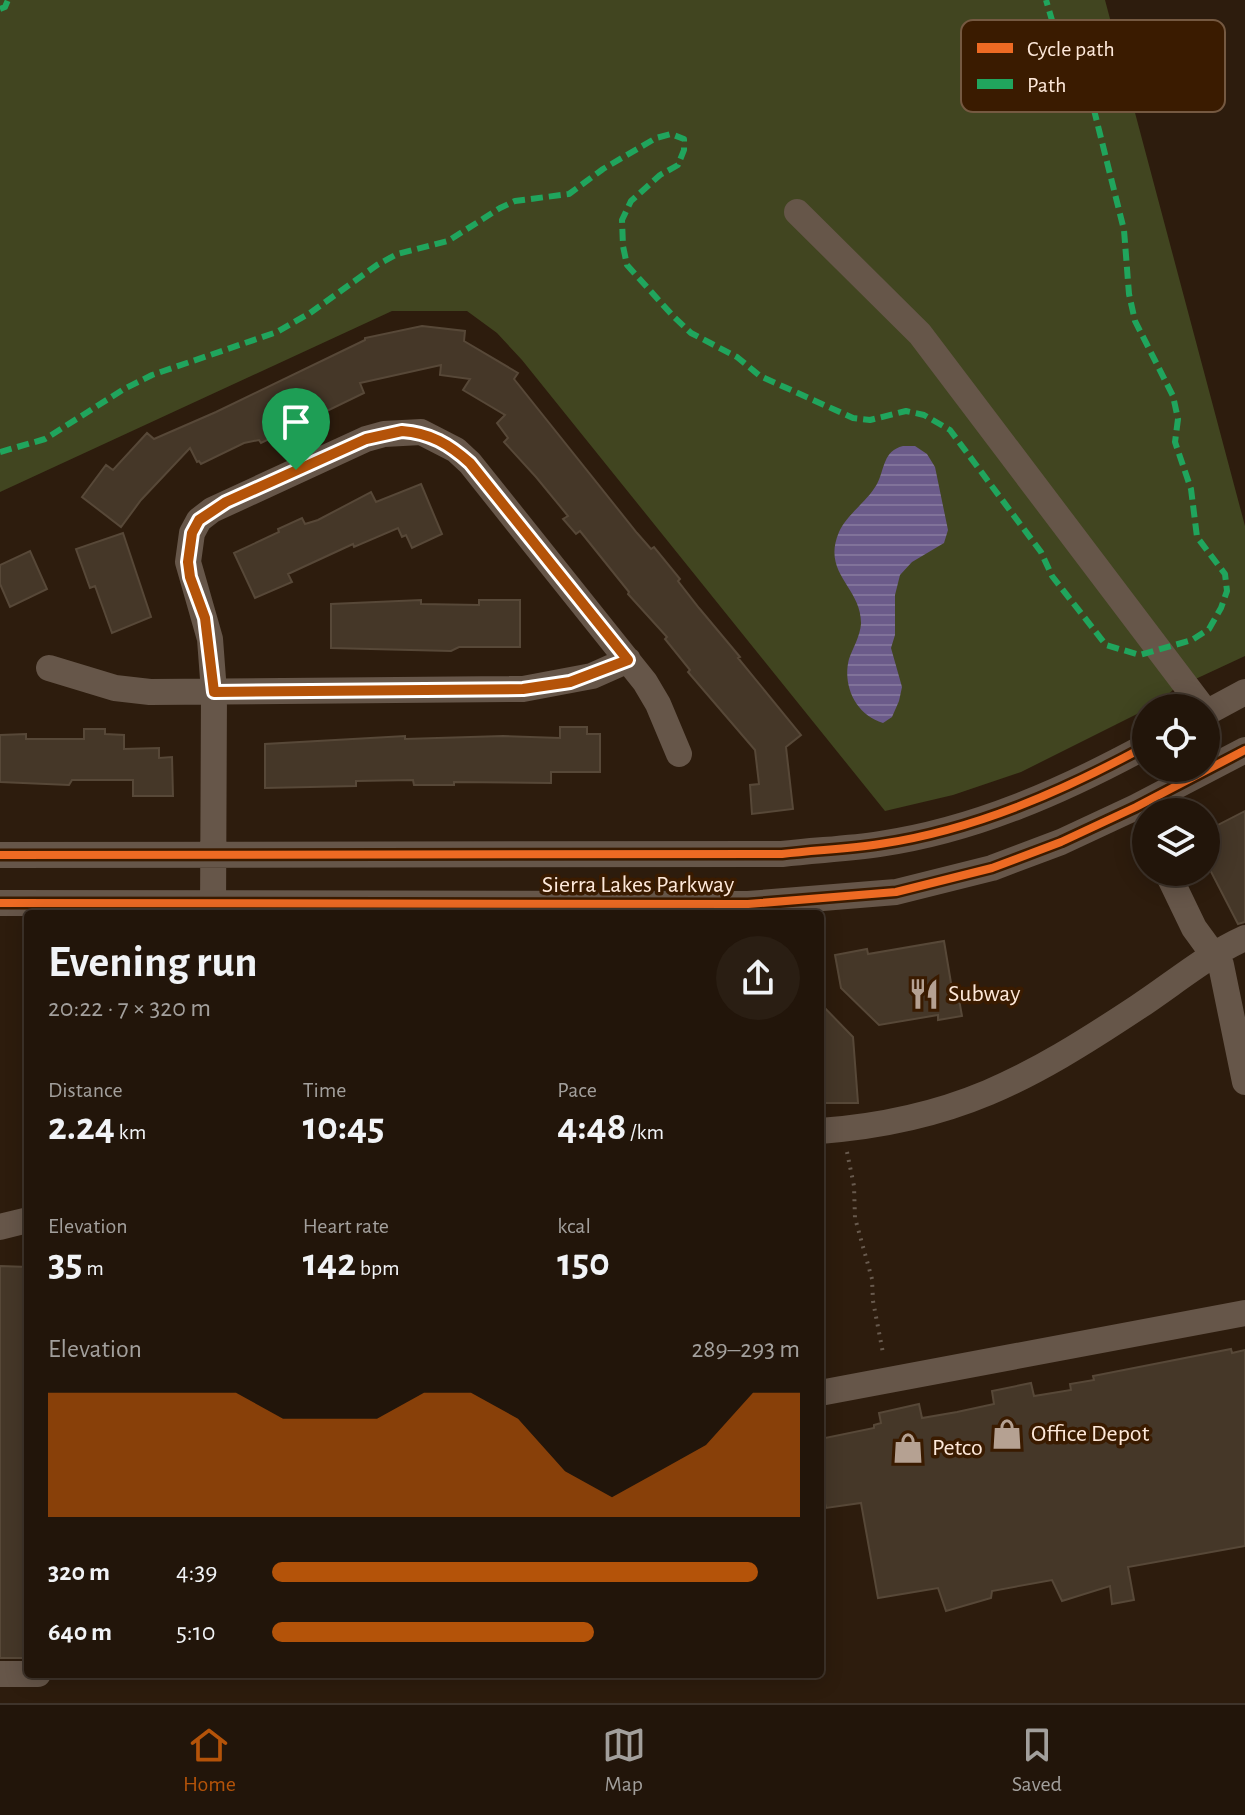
<!DOCTYPE html>
<html lang="en">
<head>
<meta charset="utf-8">
<style>
  :root { --surface:#22150a; --page:#2a1e13; --text:#f1f3f6; --muted:#a29f9c; --line:#3f342b; --accent:#b45309 }
  body { margin:0; font-family:"Alegreya Sans",sans-serif; background:var(--page); color:var(--text); height:100vh; display:flex; flex-direction:column; font-size:30px; white-space:nowrap }
  * { box-sizing:border-box; margin:0 }
  p { font-size:26px; color:var(--muted) }
  .icon { flex:none; width:44px; height:44px; fill:none; stroke:currentColor; stroke-width:2; stroke-linecap:round; stroke-linejoin:round }
  .map { position:relative; flex:1; overflow:hidden }
  .sheet { position:absolute; left:24px; top:910px; width:800px; height:768px; display:flex; flex-direction:column; background:var(--surface); border-radius:8px; box-shadow:0 4px 20px #0003,0 0 0 2px var(--line) }
  .sheet>* { flex:none }
  .buttons { position:absolute; left:1132px; top:694px; display:grid; gap:16px }
  .buttons a { display:grid; place-items:center; width:88px; height:88px; border-radius:50%; background:var(--surface); box-shadow:0 4px 20px #0003,0 0 0 2px var(--line); font-size:40px }
  .pin { position:absolute; display:grid; place-items:center; width:68px; height:68px; color:#fff; margin:-82px -34px; border-radius:50% 50% 50% 0; rotate:-45deg; box-shadow:0 0 8px #0007 }
  .pin .icon { rotate:45deg }
  .round { display:grid; place-items:center; flex:none; width:84px; height:84px; border-radius:42px; background:var(--page) }
  .overview { display:flex; align-items:center; justify-content:space-between; height:136px; padding:0 24px }
  h1 { font-size:44px; font-weight:600; line-height:60px }
  .stats { display:grid; grid-template-columns:repeat(3,1fr); gap:12px; height:136px; padding:8px 24px }
  .stats div { display:grid; align-content:center }
  .stats b { font-size:40px; font-weight:600 }
  .stats small { font-size:22px; font-weight:400 }
  .stats p { font-size:22px }
  .chart { height:224px; padding:16px 24px }
  .chart p { display:flex; justify-content:space-between }
  .chart svg { width:100%; height:144px; margin-top:8px; fill:var(--accent); opacity:.7 }
  ul { padding:0 24px; list-style:none; font-size:26px }
  li { display:grid; grid-template-columns:128px 96px 1fr; align-items:center; height:60px }
  li i { height:20px; border-radius:10px; background:var(--accent) }
  .tab-bar { display:flex; justify-content:space-around; align-items:center; height:112px; border-top:2px solid var(--line); background:var(--surface); font-size:22px; color:var(--muted) }
  .tab-bar a { display:grid; justify-items:center; gap:4px }
  .tab-bar .on { color:var(--accent) }
  .map>svg:first-child { display:block }
  .green { fill:#414520 }
  .water { fill:url(#water-rules) }
  .building { fill:#453728; stroke:#574838; stroke-width:2 }
  .lines { fill:none; stroke-linecap:round; stroke-linejoin:round }
  .path { stroke:#685a4e; stroke-width:4; stroke-dasharray:2 6; stroke-linecap:butt }
  .minor { stroke:#665649; stroke-width:26 }
  .quiet { stroke:#20a55d; stroke-width:6; stroke-dasharray:12 6; stroke-linecap:butt }
  .cycleway-casing { stroke:#3a1b00; stroke-width:13 }
  .cycleway { stroke:#ed6a23; stroke-width:8 }
  .route-casing { stroke:#fff; stroke-width:16 }
  .route { stroke:#b45309; stroke-width:10 }
  .labels { text-anchor:middle; dominant-baseline:central; stroke-width:7; stroke-linejoin:round; paint-order:stroke }
  .street-label { font-size:24px; fill:#fee9da; stroke:#3a1b00 }
  .poi-label { font-size:24px; fill:#fee9da; stroke:#3a1b00; text-anchor:start }
  .key { fill:#3a1b00; stroke:#755941; stroke-width:2 }
  .key-label { font-size:22px; fill:#fee9da }
</style>
</head>
<body>
<div class="map">
<svg width="1245" height="1703" viewBox="0 0 1245 1703">
  <defs>
    <pattern id="water-rules" width="6" height="5" patternUnits="userSpaceOnUse" patternTransform="scale(2)"><rect width="6" height="5" fill="#6b5b8a"/><path d="M0 2.5h6" fill="none" stroke="#81739a"/></pattern>
  </defs>
  <rect width="100%" height="100%" fill="#2d1c0d"/>
  <path class="green" d="M0,0H1105L1245,526V656L1174,689L1159,703L1021,772L953,795L885,811L522,360L497,333L467,311H392L0,492Z"/>
  <path class="water" d="M903,446H915L927,454L935,467L948,530L944,543L912,562L900,575L895,595V635L891,648L902,687L899,701L892,717L883,723C856,715 842,686 849,659C853,648 860,636 861,624C862,587 821,574 839,532C847,514 867,502 877,484C885,468 883,451 903,446Z"/>
  <path class="building" d="M422,326L465,331L464,341L518,373L514,379L637,533L651,549L654,547L680,579L678,581L699,608L740,657L738,658L801,735L786,747L793,809L752,814L750,785L759,784L755,750L688,672L690,670L665,639L667,637L628,594L629,592L580,531L576,534L563,519L568,516L536,477L504,442L508,438L497,423L505,415L463,390L470,379L440,375L441,365L360,383L364,393L261,443L259,440L244,443L201,464L199,461L197,462L190,448L141,500L121,527L82,497L106,465L113,470L147,433L154,439L216,412L365,340V338Z
    M421,484L442,534L412,548L406,535L402,537L398,528L354,547L353,544L288,574L292,582L255,598L234,553L279,532L278,529L302,518L305,524L318,520L371,492L376,502Z
    M123,533L151,617L112,633L95,586L90,588L76,549Z
    M30,551L47,589L10,607L0,584V565Z
    M421,600V604L479,605V600H520V647H459L451,651L331,648V604Z
    M560,727H587V734H600V772H551V783L454,782V785H414L413,780L356,781V786L265,788V744L405,736V739L503,736L560,738Z
    M84,729H105V734L124,735V749L159,748V758L172,757L173,796H133V780H72L69,785L0,782V735L26,734V739H84Z
    M1245,811V922L1238,924L1206,862V831Z
    M944,941L953,995L958,994L962,1016L938,1020V1015L879,1025L841,988L835,955L867,949L868,954Z
    M820,1003L853,1037L858,1103H820Z
    M0,1266L28,1267V1658H0Z
    M1231,1349L1232,1353L1245,1350V1546L1128,1567L1134,1600L1112,1604L1110,1586L1062,1601L1052,1580L992,1591L991,1598L946,1611L938,1588L878,1598L861,1503L826,1508L820,1479V1439L874,1428V1425L881,1423L879,1413L919,1404L922,1418L957,1412L994,1404L992,1391L1031,1383L1034,1396L1071,1390L1070,1384L1094,1380L1093,1376Z"/>
  <g class="lines">
    <path class="path" d="M847,1152L854,1186L855,1218L872,1279L873,1301L883,1353"/>
    <path class="minor" d="M797,212L920,334L1203,708
      M49,668L115,688L150,692L523,689L592,676L628,660
      M1206,713L1245,692
      M0,855L782,854C815,850 848,849 880,844C975,830 1063,791 1146,746
      M1167,872L1194,928L1221,965L1245,1082
      M0,903L748,904L896,892L992,868L1061,842L1136,807L1245,750
      M213,914L214,692L210,639L188,562L192,533L199,520L212,510L366,439L384,434L421,432L456,450L470,463L645,682L658,704L679,754
      M820,1131C954,1121 1028,1080 1138,1007C1173,984 1207,955 1245,938
      M0,1227L28,1220
      M820,1393L1245,1313
      M0,1674H38"/>
    <path class="quiet" d="M0,9L5,7L8,0
      M0,452L45,439L124,389L152,375L277,332L310,313L377,265L397,254L448,241L500,208L515,201L569,194L603,169L656,138L671,134L684,139V150L678,165L660,175L631,201L622,220L623,246L627,265L673,316L691,333L737,357L760,376L853,418L870,420L906,411L924,415L950,430L1041,552L1052,576L1106,645L1140,655L1192,640L1209,629L1221,608L1227,591L1225,574L1197,537L1191,489L1175,442L1178,419L1173,396L1135,321L1129,294L1124,230L1092,102L1082,72L1054,27L1046,0"/>
    <defs>
      <path id="cycleway" d="M0,855L782,854C815,850 848,849 880,844C975,830 1063,791 1146,746
        M0,903L748,904L896,892L992,868L1061,842L1136,807L1245,750"/>
    </defs>
    <use href="#cycleway" class="cycleway-casing"/>
    <use href="#cycleway" class="cycleway"/>
  </g>
  <g class="lines">
    <defs>
      <path id="route" d="M402,431C430,433 449,444 470,463L628,660L570,682L523,689L214,692L205,618L190,577L188,562L192,533L199,520L226,502L366,439Z"/>
    </defs>
    <use href="#route" class="route-casing"/>
    <use href="#route" class="route"/>
  </g>
  <defs>
    <symbol id="restaurant-bare" viewBox="-9 -9 18 18"><path d="M-5-6h1v4h1v-4h1v4h1v-4h1v5L-1.5 .5V6h-2V.5L-5-1ZM5-6V6H3V1.5H1.5Q1.5-4 5-6Z" fill="#b5a192" stroke="#3a1b00" stroke-width="2.5" paint-order="stroke"/></symbol>
    <symbol id="shop-bare" viewBox="-9 -9 18 18"><path d="M-5-2.5h2.3a2.7 3.5 0 0 1 5.4 0H5L5.5 6h-11ZM-1.5-2.5h3a1.5 2.3 0 0 0-3 0Z" fill="#b5a192" stroke="#3a1b00" stroke-width="2.5" paint-order="stroke"/></symbol>
  </defs>
  <g fill-rule="evenodd">
    <use href="#restaurant-bare" x="902" y="972" width="44" height="44"/>
    <use href="#shop-bare" x="985" y="1412" width="44" height="44"/>
    <use href="#shop-bare" x="886" y="1426" width="44" height="44"/>
  </g>
  <g class="labels">
    <g class="street-label">
      <text x="638" y="885">Sierra Lakes Parkway</text>
    </g>
    <g class="poi-label">
      <text x="948" y="994">Subway</text>
      <text x="1031" y="1434">Office Depot</text>
      <text x="932" y="1448">Petco</text>
    </g>
  </g>
  <rect x="961" y="20" width="264" height="92" rx="12" class="key"/>
  <rect x="977" y="43" width="36" height="10" fill="#ed6a23"/>
  <rect x="977" y="79" width="36" height="10" fill="#20a55d"/>
  <g class="key-label">
    <text x="1027" y="56">Cycle path</text>
    <text x="1027" y="92">Path</text>
  </g>
</svg>
<div class="buttons">
<a><svg class="icon" aria-label="locate" viewBox="0 0 24 24"><circle cx="12" cy="12" r="6"/><path d="M12 2v4M12 18v4M2 12h4M18 12h4"/></svg></a>
<a><svg class="icon" aria-label="layers" viewBox="0 0 24 24"><path d="M12 4l9 5-9 5-9-5zM3 14l9 5 9-5"/></svg></a>
</div>
<div class="pin" style="left:296px;top:470px;background:#1e9e55"><svg class="icon" aria-label="arrive" viewBox="0 0 24 24"><path d="M6 21V4h12l-3 4 3 4H6"/></svg></div>
<section class="sheet">
<div class="overview"><div><h1>Evening run</h1><p>20:22 · 7 × 320 m</p></div><a class="round"><svg class="icon" aria-label="share" viewBox="0 0 24 24"><path d="M12 15V3M7 8l5-5 5 5M5 13v7h14v-7"/></svg></a></div>
<div class="stats">
<div><p>Distance</p><b>2.24<small> km</small></b></div>
<div><p>Time</p><b>10:45</b></div>
<div><p>Pace</p><b>4:48<small> /km</small></b></div>
</div>
<div class="stats">
<div><p>Elevation</p><b>35<small> m</small></b></div>
<div><p>Heart rate</p><b>142<small> bpm</small></b></div>
<div><p>kcal</p><b>150</b></div>
</div>
<div class="chart"><p><span>Elevation</span>289–293 m</p>
<svg viewBox="0 0 160 44" preserveAspectRatio="none"><path d="M0 44V6L10 6L20 6L30 6L40 6L50 14L60 14L70 14L80 6L90 6L100 14L110 30L120 38L130 30L140 22L150 6L160 6V44z"/></svg>
</div>
<ul>
<li><b>320 m</b>4:39<i style="width:92%"></i></li>
<li><b>640 m</b>5:10<i style="width:61%"></i></li>
</ul>
</section>
</div>
<nav class="tab-bar">
<a class="on"><svg class="icon" aria-label="home" viewBox="0 0 24 24"><path d="M3 11l9-7 9 7M6 9v11h12V9"/></svg>Home</a>
<a><svg class="icon" aria-label="map" viewBox="0 0 24 24"><path d="M3 6l6-2 6 2 6-2v14l-6 2-6-2-6 2zM9 4v14M15 6v14"/></svg>Map</a>
<a><svg class="icon" aria-label="saved" viewBox="0 0 24 24"><path d="M7 4h10v16l-5-4-5 4z"/></svg>Saved</a>
</nav>
</body>
</html>
